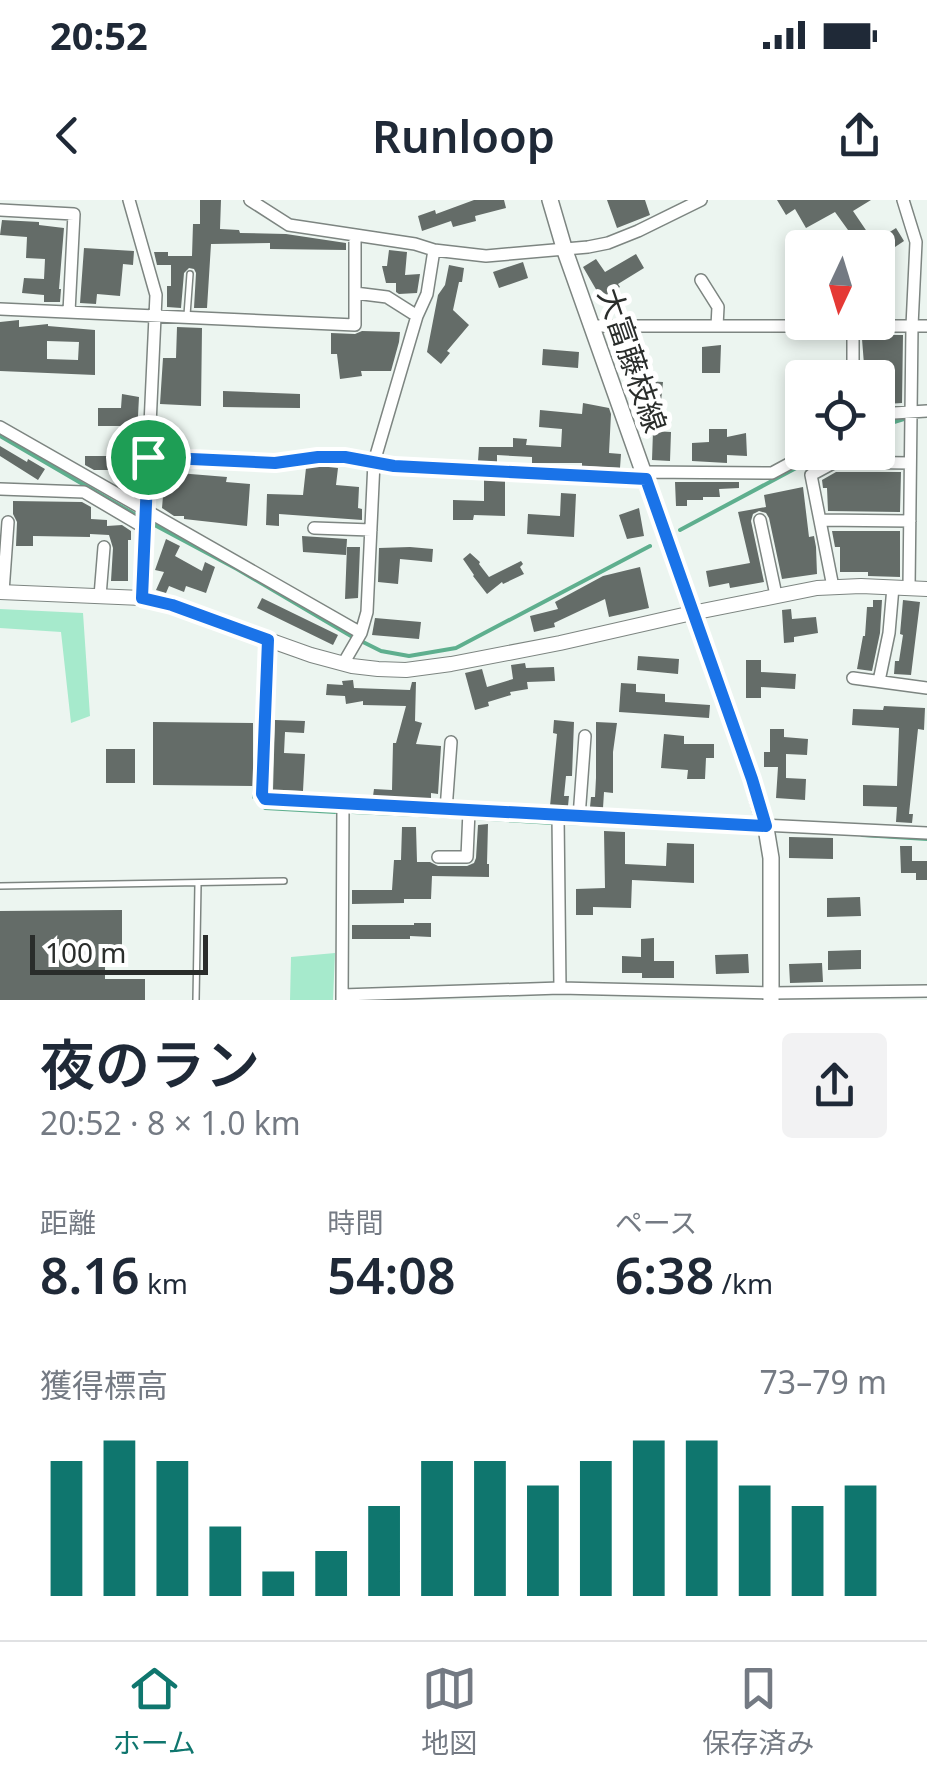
<!DOCTYPE html>
<html lang="ja">
<head>
<meta charset="utf-8">
<style>
  :root { --surface:#fff; --page:#f2f2f3; --text:#1f2937; --muted:#747a83; --line:#e0e1e3; --accent:#0f766e }
  body { margin:0; font-family:"Noto Sans","Noto Sans JP",sans-serif; background:var(--page); color:var(--text); height:100vh; display:flex; flex-direction:column; font-size:38px; white-space:nowrap }
  * { box-sizing:border-box; margin:0 }
  p { font-size:32px; color:var(--muted) }
  .icon { flex:none; width:55px; height:55px; fill:none; stroke:currentColor; stroke-width:2; stroke-linecap:round; stroke-linejoin:round }
  .map { position:relative; height:800px; overflow:hidden }
  .drawer { display:flex; flex-direction:column; background:var(--surface); flex:1 }
  .drawer>* { flex:none }
  .needle { width:65px; rotate:184deg }
  .controls { position:absolute; left:785px; top:30px; display:grid; gap:20px }
  .controls a { display:grid; place-items:center; width:110px; height:110px; border-radius:10px; background:var(--surface); box-shadow:0 5px 15px #0003; font-size:50px }
  .scale { position:absolute; left:30px; bottom:25px; width:178px; box-sizing:border-box; padding-left:10px; border:5px solid #2a2d2b; border-top:0; font-size:28px; line-height:35px; white-space:nowrap; color:#2a2d2b; -webkit-text-stroke:8px #fff; paint-order:stroke }
  .pin { position:absolute; display:grid; place-items:center; width:85px; height:85px; color:#fff; margin:-42px; border:5px solid #fff; border-radius:50%; box-shadow:0 2px 10px #0007 }
  .round { display:grid; place-items:center; flex:none; width:105px; height:105px; border-radius:10px; background:var(--page) }
  .headline { display:flex; align-items:center; justify-content:space-between; height:170px; padding:0 40px }
  h1 { font-size:55px; font-weight:600; line-height:75px }
  .figures { display:grid; grid-template-columns:repeat(3,1fr); gap:15px; height:170px; padding:10px 40px }
  .figures div { display:grid; align-content:center }
  .figures b { font-size:50px; font-weight:600 }
  .figures small { font-size:28px; font-weight:400 }
  .figures p { font-size:28px }
  .chart { height:280px; padding:20px 40px }
  .chart p { display:flex; justify-content:space-between }
  .chart svg { width:100%; height:180px; margin-top:10px; stroke:var(--accent); stroke-width:6 }
  .status { display:flex; justify-content:space-between; align-items:center; height:70px; padding:0 50px; background:var(--surface); direction:ltr }
  .status svg { height:28px; fill:currentColor }
  header { display:flex; justify-content:space-between; align-items:center; height:130px; padding:0 40px; background:var(--surface); font-size:45px; font-weight:600 }
  .dock { display:flex; justify-content:space-around; align-items:center; height:140px; border-top:2px solid var(--line); background:var(--surface); font-size:28px; color:var(--muted) }
  .dock a { display:grid; justify-items:center; gap:5px }
  .dock .selected { color:var(--accent) }
  .map>svg:first-child { display:block }
  .green { fill:#a6eacc }
  .lines { fill:none; stroke-linecap:round; stroke-linejoin:round }
  .stream { stroke:#5eaf8e; stroke-width:4 }
  .building { fill:#646c68; fill-rule:evenodd }
  .service-casing { stroke:#7d8581; stroke-width:8 }
  .minor-casing { stroke:#7d8581; stroke-width:14 }
  .tertiary-casing { stroke:#7d8581; stroke-width:16 }
  .secondary-casing { stroke:#7d8581; stroke-width:18 }
  .service { stroke:#fff; stroke-width:5 }
  .minor { stroke:#fff; stroke-width:11 }
  .tertiary { stroke:#fff; stroke-width:14 }
  .secondary { stroke:#fff; stroke-width:15 }
  .route-casing { stroke:#fff; stroke-width:20 }
  .route { stroke:#1a73e8; stroke-width:12 }
  .labels { text-anchor:middle; dominant-baseline:central; stroke-width:10; stroke-linejoin:round; paint-order:stroke }
  .street-label { font-size:30px; fill:#2a2d2b; stroke:#fff }
</style>
</head>
<body>
<div class="status"><b>20:52</b><svg viewBox="0 0 49 12"><path d="M0 12V9h3v3zM5 12V6h3v6zM10 12V3h3v9zM15 12V0h3v12zM26 1h20v11H26zM47 4h2v5h-2z"/></svg></div>
<header><svg class="icon" aria-label="back" viewBox="0 0 24 24"><path d="M15 5l-7 7 7 7"/></svg>Runloop<svg class="icon" aria-label="share" viewBox="0 0 24 24"><path d="M12 15V3M7 8l5-5 5 5M5 13v7h14v-7"/></svg></header>
<div class="map">
<svg width="927" height="800" viewBox="0 0 927 800">
  <rect width="100%" height="100%" fill="#ecf5f0"/>
  <path class="green" d="M0,409L83,413L90,516L71,523L61,432L0,428Z
    M335,753L333,800H290L291,757Z"/>
  <g class="lines">
    <path class="stream" d="M878,227L907,218
      M0,236L141,318
      M149,322L237,369L351,436L381,451L409,456L456,448L650,346
      M680,330L826,252
      M254,597L261,456
      M265,608L335,612
      M353,612L460,617
      M474,618L553,623
      M565,623L751,630
      M862,635L927,639"/>
  </g>
  <path class="building" d="M200,0H221L220,29L239,30L240,33L286,34L346,43V50L270,49V43L211,44L207,108H194L196,73L194,69L189,68L184,73L181,108L167,107V86H171V65H157L154,52H168V56H192L193,24H200Z
    M474,0H504L506,8L475,16L476,21L453,27L451,21L422,31L418,16L435,10L436,14Z
    M607,0H645L650,15L617,28Z
    M777,0H871L853,11L874,42L896,28L904,41L889,51L887,48L878,54V48H861L835,12L806,28L795,9L786,15Z
    M2,20L39,22V25L64,28L59,89H61L60,102H44V95L22,93L24,78L44,79L45,59L26,58L27,37L0,35Z
    M84,48L134,51L133,65L123,64L120,96L97,94L96,104L80,103Z
    M389,50L407,52L405,75L420,74L417,93L399,94L396,92V83H386L382,66H387Z
    M636,54L644,68L618,84L620,87L601,98L583,67L596,59L605,72Z
    M523,62L528,78L499,88L493,72Z
    M449,65L464,68L462,82H459L453,110L469,125L447,151L450,153L441,164L427,152L438,95L445,85Z
    M19,120V127L48,124V126L95,130V175L0,171V122ZM47,141L79,142L78,160L47,159Z
    M177,127L202,128L201,206L160,204L163,158H176Z
    M362,131L400,132L399,142L391,171H361L362,176L340,179L337,154H331V133L355,134Z
    M889,135H903L902,203L887,204V192H878V177H865L862,139L889,138Z
    M721,145L720,173H702V147Z
    M543,149L579,152L578,168L542,165Z
    M643,181L663,182L659,221H640V204H643Z
    M223,191L300,194V208L223,207Z
    M122,194L139,197L137,235H140L138,289H127L118,284V270H94L85,265V256H121L120,226H98V208H121Z
    M583,203L609,208L611,214L609,253L621,254L620,268L582,266V263H532V257L497,255V262L478,261L479,247H513V238L527,239L526,245L561,247L562,229L539,227L540,210L582,214Z
    M709,229H727V237L746,233L747,256L727,255V263L692,261V243L709,242Z
    M653,231L671,232L670,261L652,260Z
    M0,246L27,262L28,259L45,269L38,280L0,256Z
    M319,266L338,268L336,285L359,287L358,308L362,309V320L279,314V326L266,325L267,294L303,295L306,268Z
    M157,267H166V272L227,277L226,282L250,284L247,326L184,319V316H174L162,308L164,284H157Z
    M836,272H901L900,312L828,311L827,288H823L822,280Z
    M484,280L505,281V316L474,315L473,320H453V300L484,301Z
    M675,282H739V288L719,289L720,297H703V300H687V306H676Z
    M803,287L809,337L814,336L816,347L817,374L782,379L769,318L766,313L759,311L753,314L751,321L764,382L730,388L729,383L709,387L706,371L750,363L738,312L766,307L764,295Z
    M561,293L576,294L574,337L527,334L528,314L560,316Z
    M13,301L82,302L91,307V319L107,320V326L122,325L131,331V340H128V381H111L113,348L109,335L90,334V337L33,336V346H16L17,322L13,314Z
    M639,308L644,336L627,339L619,315Z
    M832,331H900V377L868,376V372H840V347H835Z
    M302,336L347,339L346,355L303,352Z
    M166,339L180,346L175,356L202,371L205,362L215,367L206,393L186,386L184,392L169,386L166,393L156,390L164,372L155,370Z
    M347,347H360L358,398L345,399Z
    M410,347L433,349L432,362L400,359L398,384L378,382L379,348Z
    M470,353L480,362L479,364L489,377L521,361L523,364L520,367L524,374L503,384L502,382L487,394L473,376L474,375L463,359Z
    M640,367L649,408L609,417L605,399L554,423L555,427L534,432L530,416L558,409L555,402L603,376Z
    M262,398L338,435L333,445L257,408Z
    M873,400H882L880,433L872,471L857,469L863,436H865L867,407H873Z
    M903,400L920,402L911,475L894,474L895,461H899L903,435L900,434Z
    M791,409L792,419L816,417L818,433L794,437V442L784,443L782,410Z
    M375,418L421,422L419,439L372,435Z
    M638,456L679,459L678,474L637,470Z
    M746,460H761V472L796,474L795,489L761,487V498H746Z
    M525,463L526,468L554,467L555,481L527,482L528,489L510,492L511,495L488,502L489,506L475,510L465,473L482,469L487,487L513,479L511,465Z
    M353,480L354,488L410,490L412,482H416L415,521L422,523L416,544L441,546L438,594L431,593V599L373,596L374,589L392,590L393,543H396L406,506L363,505V501L346,504L345,496L326,495L327,484L343,485L342,481Z
    M621,483L636,484V492L665,494V502L710,505L709,518L619,512Z
    M884,506L925,508L924,530L918,529L909,614H913L912,623L896,622L897,607L863,606V585L897,586L899,528L852,525L853,509L883,510Z
    M275,520L305,521L304,533L285,532L284,553L305,554L303,591L273,590Z
    M554,520L574,522L572,576H566L564,596H569L568,606H550L557,534L553,533Z
    M153,522L253,523V586L153,585Z
    M596,522L617,523L613,552V593L604,592L603,608L590,607L591,597H595L596,578Z
    M770,529H784V537L808,539L807,555L786,554V578L806,579L805,600L776,598L778,567H764V552H770Z
    M664,534L684,536V544H714V558H706L705,579H687L688,570L661,568Z
    M106,549H135V583H106Z
    M488,624L487,664H489V677L432,676L431,699H404V703L352,704V690H392L394,660H401L402,627H416L417,662H430L438,666H467L474,663L476,658L478,625Z
    M604,631L625,632V664L666,666L667,643L694,644V683L632,680L631,708L593,707V715H576V689L605,688Z
    M789,637L833,638V659L789,658Z
    M900,646H912V661H927V680H916V673H901Z
    M860,697L861,716L827,717V698Z
    M122,710V745H105V779H145V800H0V711Z
    M414,723H431V737L410,736V739H352V725H414Z
    M654,738V761H674V778H642V773H622V756L641,757V739Z
    M861,750V769L828,770V751Z
    M748,754L749,773L716,774L715,755Z
    M822,763L823,782L790,783L789,764Z"/>
  <g class="lines">
    <defs>
      <path id="service" d="M187,115L190,74
        M0,686L284,681
        M196,800L198,684"/>
      <path id="minor" d="M129,0L156,95L142,398
        M250,0L289,25L415,44L434,50L486,56L588,47L608,43L638,31L701,0
        M903,0L916,42L912,126L909,388
        M0,10L74,14L69,112
        M701,80L718,107L717,126
        M355,93L387,97L417,116
        M0,109L355,125V35
        M591,126H927
        M853,178V126
        M878,218L894,213L927,211
        M0,227L361,433
        M148,257L275,263L318,257H345L394,266L646,279
        M643,272L772,273L811,252
        M0,289L84,292L145,328
        M760,320L776,395
        M820,320L910,321
        M314,328L371,330
        M833,387L811,275L835,262L910,263
        M3,392L8,322
        M100,396L104,347
        M268,440L263,594L265,599L469,611L927,633
        M343,464L361,433L367,412L374,262L417,116L427,94L434,50
        M853,478L927,488
        M879,481L889,433L893,387
        M446,610L451,542
        M558,616L560,788
        M579,617L585,536
        M438,657H467L469,611
        M342,795L560,788L771,793L927,791
        M342,800L343,605"/>
      <path id="tertiary" d="M0,392L142,398L171,405L311,455L352,466L378,469L406,470L451,464L560,443L692,413L817,388L861,386L927,389"/>
      <path id="secondary" d="M550,0L565,51L752,579L767,634L771,658V800"/>
    </defs>
    <use href="#service" class="service-casing"/>
    <use href="#minor" class="minor-casing"/>
    <use href="#tertiary" class="tertiary-casing"/>
    <use href="#secondary" class="secondary-casing"/>
    <use href="#service" class="service"/>
    <use href="#minor" class="minor"/>
    <use href="#tertiary" class="tertiary"/>
    <use href="#secondary" class="secondary"/>
  </g>
  <g class="lines">
    <defs>
      <path id="route" d="M148,257L275,263L318,257H345L394,266L646,279L752,579L766,626L265,599L262,594L268,440L172,405L142,398Z"/>
    </defs>
    <use href="#route" class="route-casing"/>
    <use href="#route" class="route"/>
  </g>
  <g class="labels">
    <g class="street-label">
      <text transform="translate(633 160) rotate(71)">大富藤枝線</text>
    </g>
  </g>
</svg>
<div class="controls">
<a><svg class="needle" viewBox="-14 -14 28 28"><path d="M0-13l5 13h-10z" fill="#e53935"/><path d="M0 13l5-13h-10z" fill="#747a83"/></svg></a>
<a><svg class="icon" aria-label="locate" viewBox="0 0 24 24"><circle cx="12" cy="12" r="6"/><path d="M12 2v4M12 18v4M2 12h4M18 12h4"/></svg></a>
</div>
<div class="scale">100 m</div>
<div class="pin" style="left:148px;top:257px;background:#1e9e55"><svg class="icon" aria-label="arrive" viewBox="0 0 24 24"><path d="M6 21V4h12l-3 4 3 4H6"/></svg></div>
</div>
<section class="drawer">
<div class="headline"><div><h1>夜のラン</h1><p>20:52 · 8 × 1.0 km</p></div><a class="round"><svg class="icon" aria-label="share" viewBox="0 0 24 24"><path d="M12 15V3M7 8l5-5 5 5M5 13v7h14v-7"/></svg></a></div>
<div class="figures">
<div><p>距離</p><b>8.16<small> km</small></b></div>
<div><p>時間</p><b>54:08</b></div>
<div><p>ペース</p><b>6:38<small> /km</small></b></div>
</div>
<div class="chart"><p><span>獲得標高</span>73–79 m</p>
<svg viewBox="0 0 160 44" preserveAspectRatio="none"><path d="M5 44V11M15 44V6M25 44V11M35 44V27M45 44V38M55 44V33M65 44V22M75 44V11M85 44V11M95 44V17M105 44V11M115 44V6M125 44V6M135 44V17M145 44V22M155 44V17"/></svg>
</div>
</section>
<nav class="dock">
<a class="selected"><svg class="icon" aria-label="home" viewBox="0 0 24 24"><path d="M3 11l9-7 9 7M6 9v11h12V9"/></svg>ホーム</a>
<a><svg class="icon" aria-label="map" viewBox="0 0 24 24"><path d="M3 6l6-2 6 2 6-2v14l-6 2-6-2-6 2zM9 4v14M15 6v14"/></svg>地図</a>
<a><svg class="icon" aria-label="saved" viewBox="0 0 24 24"><path d="M7 4h10v16l-5-4-5 4z"/></svg>保存済み</a>
</nav>
</body>
</html>
